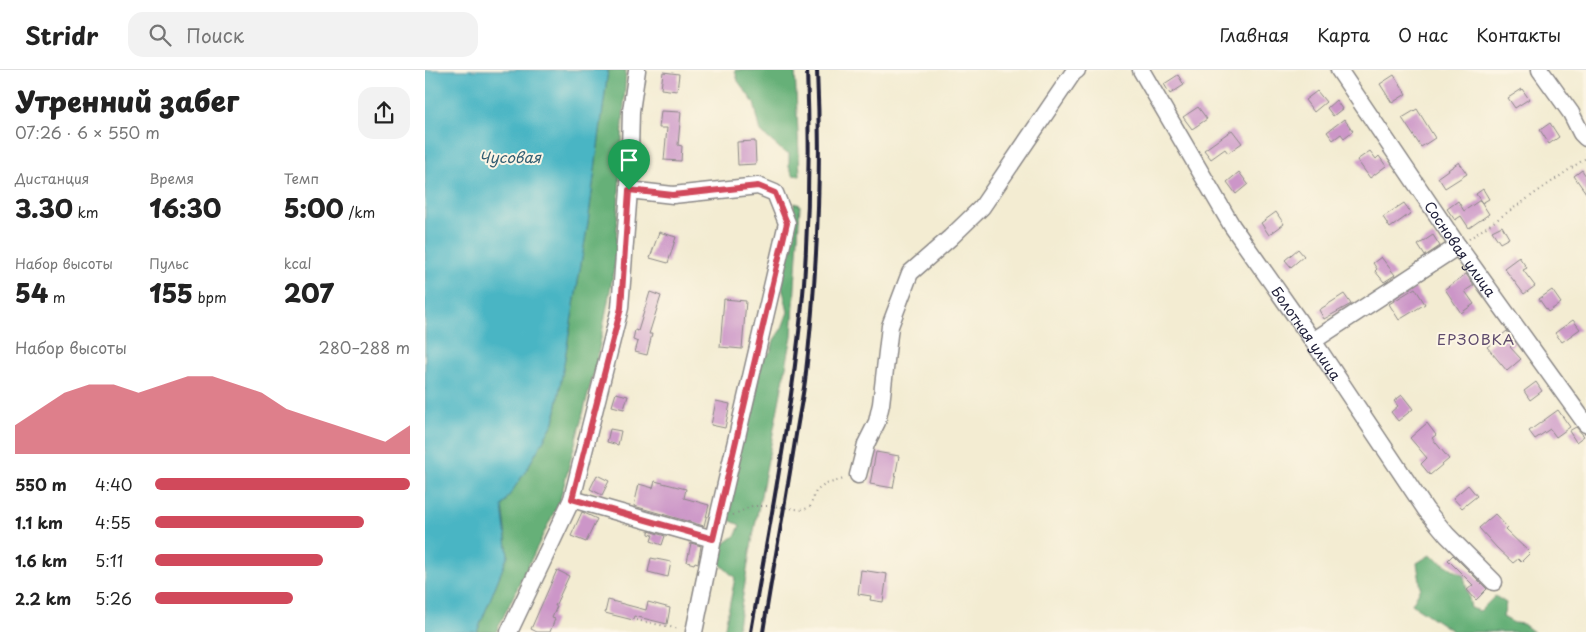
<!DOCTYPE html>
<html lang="ru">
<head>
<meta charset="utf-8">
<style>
  :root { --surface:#fff; --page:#f2f2f2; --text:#222; --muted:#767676; --line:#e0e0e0; --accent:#d1495b }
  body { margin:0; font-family:"Playpen Sans",sans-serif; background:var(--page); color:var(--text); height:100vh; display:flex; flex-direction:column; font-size:19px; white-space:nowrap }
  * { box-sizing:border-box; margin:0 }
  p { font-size:16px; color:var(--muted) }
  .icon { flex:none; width:28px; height:28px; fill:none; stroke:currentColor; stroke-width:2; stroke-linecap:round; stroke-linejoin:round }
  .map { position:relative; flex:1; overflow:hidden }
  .details { display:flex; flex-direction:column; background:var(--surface); width:425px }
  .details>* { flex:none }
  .pin { position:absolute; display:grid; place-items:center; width:42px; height:42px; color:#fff; margin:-51px -21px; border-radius:50% 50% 50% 0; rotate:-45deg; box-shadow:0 0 5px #0007 }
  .pin .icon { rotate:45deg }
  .round { display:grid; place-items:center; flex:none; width:52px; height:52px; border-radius:15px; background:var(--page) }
  .overview { display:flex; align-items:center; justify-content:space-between; height:85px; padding:0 15px }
  h1 { font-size:28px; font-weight:800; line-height:38px }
  .figures { display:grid; grid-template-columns:repeat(3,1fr); gap:8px; height:85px; padding:5px 15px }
  .figures div { display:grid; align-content:center }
  .figures b { font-size:25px; font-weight:800 }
  .figures small { font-size:14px; font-weight:400 }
  .figures p { font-size:14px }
  .chart { height:140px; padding:10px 15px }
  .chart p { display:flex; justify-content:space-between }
  .chart svg { width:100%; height:90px; margin-top:5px; fill:var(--accent); opacity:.7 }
  ul { padding:0 15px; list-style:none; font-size:16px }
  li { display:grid; grid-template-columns:80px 60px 1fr; align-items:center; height:38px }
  li i { height:12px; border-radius:6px; background:var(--accent) }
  header { display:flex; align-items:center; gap:30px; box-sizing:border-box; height:70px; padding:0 25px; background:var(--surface); border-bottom:1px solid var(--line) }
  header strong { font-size:24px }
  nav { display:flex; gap:28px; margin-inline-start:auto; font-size:18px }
  .search { width:350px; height:45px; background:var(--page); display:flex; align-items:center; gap:12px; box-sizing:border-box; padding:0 18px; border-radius:15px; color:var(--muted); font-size:19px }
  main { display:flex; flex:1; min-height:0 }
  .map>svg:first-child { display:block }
  .forest { fill:#66b078; stroke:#44695a }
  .water { fill:#48b5c4; stroke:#356c80 }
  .building { fill:#cc96c8 }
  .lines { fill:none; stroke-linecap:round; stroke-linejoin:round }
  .minor-casing { stroke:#8a8786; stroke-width:19 }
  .path { stroke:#8a8786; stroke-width:2; stroke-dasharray:1 4; stroke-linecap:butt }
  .minor { stroke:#fff; stroke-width:16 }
  .rail { stroke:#22223b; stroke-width:4 }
  .route-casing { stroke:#fff; stroke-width:10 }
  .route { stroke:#d1495b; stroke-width:6 }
  .labels { text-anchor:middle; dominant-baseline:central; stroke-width:4; stroke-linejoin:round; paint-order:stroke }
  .street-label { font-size:14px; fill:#22223b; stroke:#fcf5e5 }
  .water-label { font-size:15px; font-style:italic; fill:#315d72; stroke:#fcf5e5 }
  .neighbourhood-label { font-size:15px; letter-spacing:1px; fill:#5e4b6c; stroke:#fcf5e5 }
</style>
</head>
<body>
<header>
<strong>Stridr</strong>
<div class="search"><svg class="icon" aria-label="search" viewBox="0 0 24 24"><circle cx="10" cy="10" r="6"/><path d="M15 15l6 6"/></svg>Поиск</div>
<nav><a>Главная</a><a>Карта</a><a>О нас</a><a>Контакты</a></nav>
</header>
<main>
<section class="details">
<div class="overview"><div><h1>Утренний забег</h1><p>07:26 · 6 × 550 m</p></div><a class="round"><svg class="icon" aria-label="share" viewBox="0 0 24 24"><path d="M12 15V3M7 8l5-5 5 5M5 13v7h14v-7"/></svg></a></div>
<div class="figures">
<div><p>Дистанция</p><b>3.30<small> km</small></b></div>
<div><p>Время</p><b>16:30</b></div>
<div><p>Темп</p><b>5:00<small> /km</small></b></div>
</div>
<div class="figures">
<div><p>Набор высоты</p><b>54<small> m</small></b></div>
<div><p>Пульс</p><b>155<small> bpm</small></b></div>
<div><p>kcal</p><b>207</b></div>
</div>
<div class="chart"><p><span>Набор высоты</span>280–288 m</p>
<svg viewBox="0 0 160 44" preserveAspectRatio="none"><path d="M0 44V30L10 22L20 14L30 10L40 10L50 14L60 10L70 6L80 6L90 10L100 14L110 22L120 26L130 30L140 34L150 38L160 30V44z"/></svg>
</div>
<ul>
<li><b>550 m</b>4:40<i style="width:100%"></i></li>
<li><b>1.1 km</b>4:55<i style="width:82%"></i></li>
<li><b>1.6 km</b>5:11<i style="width:66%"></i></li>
<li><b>2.2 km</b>5:26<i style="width:54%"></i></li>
</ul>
</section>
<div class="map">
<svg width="1161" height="562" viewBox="0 0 1161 562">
  <rect width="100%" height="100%" fill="#fcf5e5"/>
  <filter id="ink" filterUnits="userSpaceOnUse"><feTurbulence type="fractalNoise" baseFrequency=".02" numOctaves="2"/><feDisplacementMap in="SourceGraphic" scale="10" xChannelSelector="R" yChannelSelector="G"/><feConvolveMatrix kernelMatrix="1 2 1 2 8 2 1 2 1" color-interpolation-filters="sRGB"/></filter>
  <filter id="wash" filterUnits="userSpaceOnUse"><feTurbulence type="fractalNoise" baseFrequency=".0096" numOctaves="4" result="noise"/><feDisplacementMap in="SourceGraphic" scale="20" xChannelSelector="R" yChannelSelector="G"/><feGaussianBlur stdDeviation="1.12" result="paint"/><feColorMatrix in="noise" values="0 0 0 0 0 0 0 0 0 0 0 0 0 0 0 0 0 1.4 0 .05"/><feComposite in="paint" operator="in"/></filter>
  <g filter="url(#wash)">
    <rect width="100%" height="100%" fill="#f3ecd2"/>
    <path class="forest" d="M183,0H201L190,194L171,295L135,430L71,562H52L83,485L77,436L100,402L129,352L163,153Z
      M310,0H370L375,106L368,105L364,96V83L359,82L336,62L329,33L313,11Z
      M370,133L375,135L367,266L325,482L312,562H299L310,508L294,493L296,476L311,465L315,455L299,448L334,292L346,281L349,270L357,258L363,242L357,216L368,162L366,144Z
      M1005,485L1039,506L1046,538L1055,541L1070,526L1081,533L1078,547L1089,553L1098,554L1109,562H1029L987,534L996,518L992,493Z"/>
    <path class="water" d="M0,0H183L163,153L129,352L100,402L77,436L83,485L52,562H0Z"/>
    <g id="blocks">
      <path class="building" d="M238,2L254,4L252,21L236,19Z
        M753,5L759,15L745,24L739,14Z
        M969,5L981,24L967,33L955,14Z
        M1097,19L1104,29L1090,38L1083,28Z
        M892,21L901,32L889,42L880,30Z
        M911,30L917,39L908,46L902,38Z
        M773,37L782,49L767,59L758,47Z
        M992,39L1010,68L996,77L977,48Z
        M236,41L256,42L253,75L257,76L256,91L239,90L242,58H234Z
        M919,49L928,61L919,68L916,64L908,70L902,62Z
        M1125,53L1134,67L1124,74L1115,60Z
        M807,60L817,73L803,83L800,79L786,89L779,80Z
        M330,71L331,94L313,95L312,72Z
        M945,81L951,89L954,86L961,96L945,108L932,90Z
        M1034,92L1042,104L1020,118L1013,107Z
        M1157,100L1161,106V123L1149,106Z
        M814,102L823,114L811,124L802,112Z
        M1058,119L1064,129L1057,133L1064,144L1044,158L1036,146L1030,150L1022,139L1033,131L1039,141L1055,130L1057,133L1051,124Z
        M979,133L986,143L965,158L958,147Z
        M851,142L859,154L844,165L836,153Z
        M1077,156L1084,168L1075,173L1067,161Z
        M234,162L251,167L243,193L225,188Z
        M1008,165L1015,176L1000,186L993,175Z
        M873,179L879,186L866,197L860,190Z
        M956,187L970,205L959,212L950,201L952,199L948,193Z
        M1094,187L1102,198L1098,200L1110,216L1099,224L1079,198Z
        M1041,204L1049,215L1040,221L1049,234L1036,243L1020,219Z
        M990,218L1000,234L974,250L964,234Z
        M1127,220L1136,233L1123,242L1114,229Z
        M225,222L236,226L224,264H227L222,285L210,282L213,272L208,270L210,260L213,261Z
        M919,224L926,234L899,249L894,240Z
        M299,229L321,231L317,279L295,277Z
        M1148,250L1155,259L1137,272L1130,263Z
        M1082,261L1090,273L1085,277L1096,289L1082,301L1062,277Z
        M1111,312L1117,321L1105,330L1099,321Z
        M191,323L203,326L199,339L187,336Z
        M977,325L988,339L973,351L966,342L973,336L969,331Z
        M291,331L305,334L300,358L286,355Z
        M1133,340L1145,357L1131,367L1125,359L1110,369L1104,361Z
        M1002,353L1011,365L1007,368L1024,389L1005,405L996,394L1002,388L985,368Z
        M1151,357L1159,366L1151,372L1144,361Z
        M185,359L196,361L193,375L182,372Z
        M451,382L474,386L468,418L445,414Z
        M172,405L184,411L177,425L165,419Z
        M230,411L261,419L259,428L284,435L279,456L209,436L214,414L228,418Z
        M1043,415L1052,426L1037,438L1028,428Z
        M157,442L172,449L161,472L146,466Z
        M1070,444L1082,457L1080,459L1105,483L1096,492L1093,489L1088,493L1072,478L1054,458Z
        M224,461L240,466L237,475L226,471L228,465L224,464Z
        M266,473L276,476L273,493L270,492L269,494L262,492Z
        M1028,485L1062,519L1051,530L1042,520L1048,515L1023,490Z
        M226,488L246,492L243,507L223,502Z
        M132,500L144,506L130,536H132L127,548L130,549L125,562H112L106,559Z
        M436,500L462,504L458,532L445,530L446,526L433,524Z
        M183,530L221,540L223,532L245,538L242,554L209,546L208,550L180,543Z"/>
    </g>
  </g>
  <g filter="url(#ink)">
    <use href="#blocks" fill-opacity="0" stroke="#8a8786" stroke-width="1"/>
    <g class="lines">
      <defs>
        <g id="minor">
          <path id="s1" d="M716,0L807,156L888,271L1001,440L1022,465L1069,512"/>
          <path id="s2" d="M914,0L1033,176L1161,354"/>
          <path d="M1115,0L1146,43L1156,63L1161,68"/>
          <path d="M204,120L248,125L333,116L350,123L362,153L288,469L269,562"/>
          <path d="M888,271L1033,176"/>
          <path d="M433,405L441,374L452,352L456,334L465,256L485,203L525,168L557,137L648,3L652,0"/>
          <path d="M147,429L288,469"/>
          <path d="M84,562L147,429L195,238L204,120L206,41L212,0"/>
        </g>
      </defs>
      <use href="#minor" class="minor-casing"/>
      <path class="path" d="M1044,169L1161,88
        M308,445L327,436H348L378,440L385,437L391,421L401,414L419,409
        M211,550L255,559"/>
      <use href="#minor" class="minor"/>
      <path class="rail" d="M326,562C346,446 369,330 379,213C384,142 385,71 382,0
        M338,562C348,498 360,435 370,371C373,351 377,331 380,311C392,208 397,104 392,0"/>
    </g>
  </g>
  <g class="lines" filter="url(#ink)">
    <defs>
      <path id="route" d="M333,116L350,123L362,153L288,469L147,429L196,238L204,120L248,125Z"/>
    </defs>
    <use href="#route" class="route-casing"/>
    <use href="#route" class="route"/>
  </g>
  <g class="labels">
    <g class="street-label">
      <text stroke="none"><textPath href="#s2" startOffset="216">Сосновая улица</textPath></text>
      <text stroke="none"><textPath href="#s1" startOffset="311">Болотная улица</textPath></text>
    </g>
    <g class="water-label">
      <text x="85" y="86">Чусовая</text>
    </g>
    <g class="neighbourhood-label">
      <text x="1051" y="268">ЕРЗОВКА</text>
    </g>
  </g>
</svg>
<div class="pin" style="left:204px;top:120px;background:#1e9e55"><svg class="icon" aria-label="arrive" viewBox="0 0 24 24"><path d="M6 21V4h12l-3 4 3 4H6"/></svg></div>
</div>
</main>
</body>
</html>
